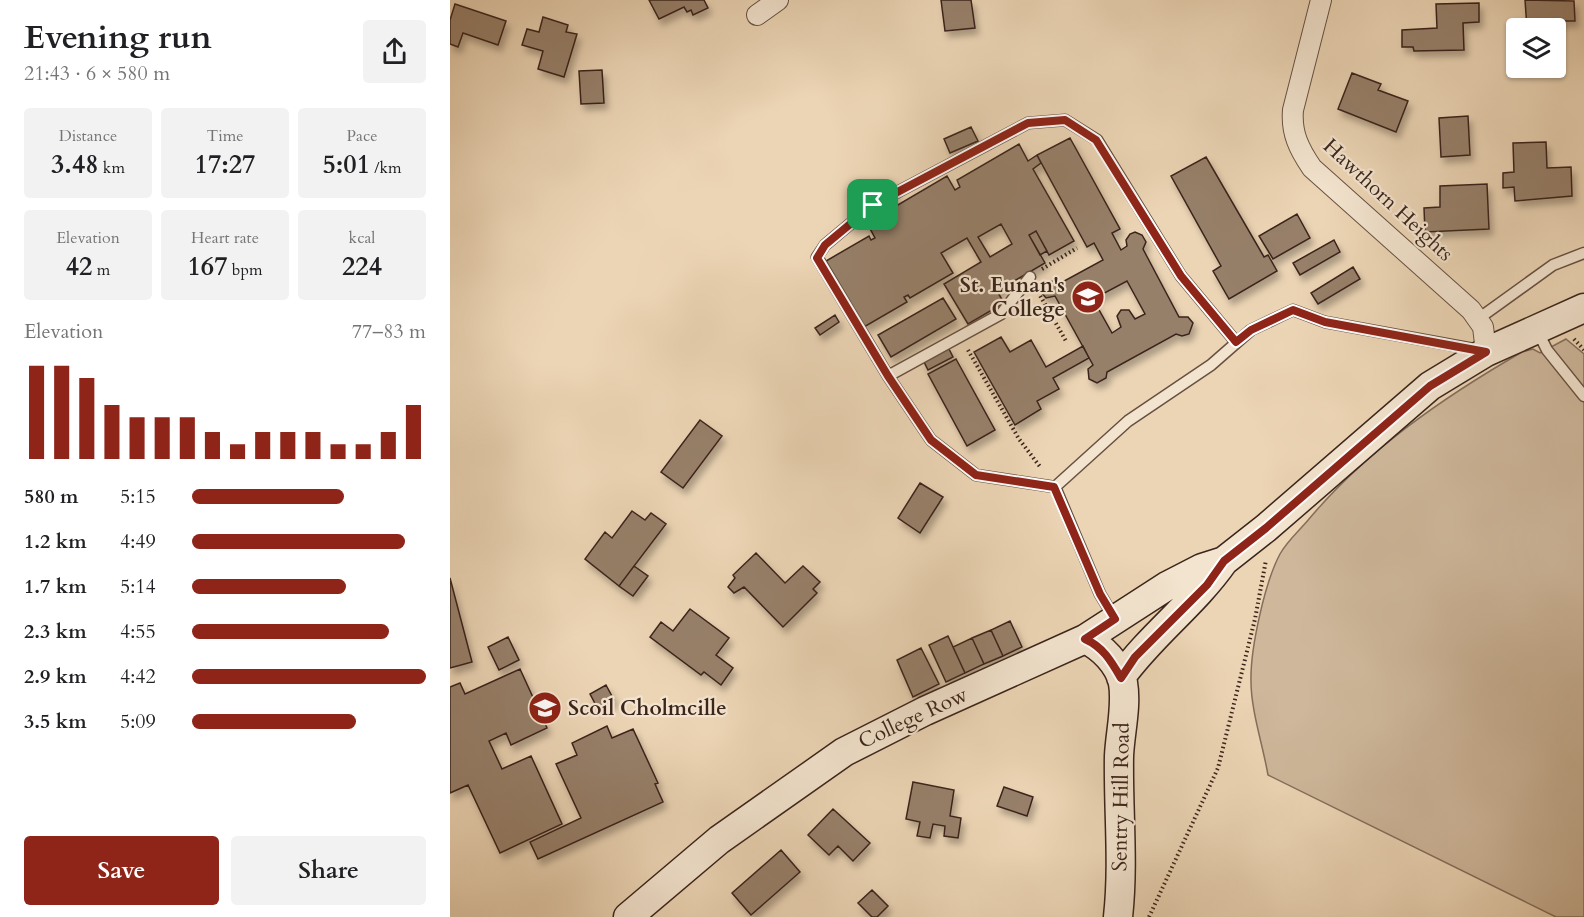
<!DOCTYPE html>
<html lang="en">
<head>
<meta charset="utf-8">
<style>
  :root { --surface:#fff; --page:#f2f2f2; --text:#202124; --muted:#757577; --accent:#8f2418 }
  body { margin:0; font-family:Cardo,serif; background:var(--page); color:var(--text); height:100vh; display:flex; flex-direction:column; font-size:22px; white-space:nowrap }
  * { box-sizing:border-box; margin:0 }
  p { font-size:20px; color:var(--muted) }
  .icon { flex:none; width:33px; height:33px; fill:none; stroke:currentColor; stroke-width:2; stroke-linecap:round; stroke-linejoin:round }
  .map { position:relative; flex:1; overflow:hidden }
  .drawer { display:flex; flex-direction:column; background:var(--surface); width:450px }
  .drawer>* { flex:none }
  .fabs { position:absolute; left:1056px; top:18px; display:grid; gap:12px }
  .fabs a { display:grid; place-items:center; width:60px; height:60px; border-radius:6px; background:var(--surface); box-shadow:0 2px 4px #0004; font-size:30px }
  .pin { position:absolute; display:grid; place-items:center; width:51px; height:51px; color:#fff; margin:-26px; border-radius:12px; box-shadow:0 3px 9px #0006 }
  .round { display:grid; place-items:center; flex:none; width:63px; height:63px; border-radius:6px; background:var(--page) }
  .headline { display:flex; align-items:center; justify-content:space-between; height:102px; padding:0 24px }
  h1 { font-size:33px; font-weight:700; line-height:45px }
  .stats { display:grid; grid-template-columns:repeat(3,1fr); gap:9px; height:102px; padding:6px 24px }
  .stats div { display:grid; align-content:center; border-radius:6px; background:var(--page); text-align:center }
  .stats b { font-size:26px; font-weight:700 }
  .stats small { font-size:16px; font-weight:400 }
  .stats p { font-size:16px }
  .chart { height:168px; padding:12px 24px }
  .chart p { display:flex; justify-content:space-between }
  .chart svg { width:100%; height:108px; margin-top:6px; stroke:var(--accent); stroke-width:6 }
  .cta { display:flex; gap:12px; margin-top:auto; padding:12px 24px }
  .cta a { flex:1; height:69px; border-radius:6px; background:var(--accent); color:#fff; font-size:24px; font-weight:700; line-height:69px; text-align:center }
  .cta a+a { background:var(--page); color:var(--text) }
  ul { padding:0 24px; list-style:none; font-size:20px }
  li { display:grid; grid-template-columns:96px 72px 1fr; align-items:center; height:45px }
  li i { height:15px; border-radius:8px; background:var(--accent) }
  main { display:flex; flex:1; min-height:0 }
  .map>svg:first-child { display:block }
  .green { fill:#ceb79b; stroke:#846e5b; stroke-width:1.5 }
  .building { fill:#97806b; stroke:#3b241b; stroke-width:1.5; fill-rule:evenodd; filter:url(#shadow) }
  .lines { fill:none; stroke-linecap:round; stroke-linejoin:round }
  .lane-casing { stroke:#675042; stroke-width:13 }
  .street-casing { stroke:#675042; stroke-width:22 }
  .secondary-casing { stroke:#3b241b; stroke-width:31 }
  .path { stroke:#3b241b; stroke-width:4; stroke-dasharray:1.5 3; stroke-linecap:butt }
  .lane { stroke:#f3e4cf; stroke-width:10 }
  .street { stroke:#f3e4cf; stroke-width:20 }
  .secondary { stroke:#f3e4cf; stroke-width:28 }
  .route-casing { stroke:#fff; stroke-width:12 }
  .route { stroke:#8f2418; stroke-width:8 }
  .labels { text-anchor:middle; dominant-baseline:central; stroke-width:4.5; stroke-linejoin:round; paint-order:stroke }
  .street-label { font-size:21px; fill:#3b241b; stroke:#f3e4cf }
  .poi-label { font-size:21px; font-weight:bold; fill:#3b241b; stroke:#f3e4cf; text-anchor:end }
</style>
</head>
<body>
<main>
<section class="drawer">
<div class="headline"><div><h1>Evening run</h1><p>21:43 · 6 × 580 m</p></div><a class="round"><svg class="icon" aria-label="share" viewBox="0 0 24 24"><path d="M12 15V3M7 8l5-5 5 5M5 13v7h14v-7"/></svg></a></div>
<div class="stats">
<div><p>Distance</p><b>3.48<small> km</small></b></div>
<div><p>Time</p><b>17:27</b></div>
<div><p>Pace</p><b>5:01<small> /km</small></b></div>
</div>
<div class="stats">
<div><p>Elevation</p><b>42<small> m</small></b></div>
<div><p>Heart rate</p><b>167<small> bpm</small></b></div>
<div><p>kcal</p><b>224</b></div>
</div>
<div class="chart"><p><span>Elevation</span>77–83 m</p>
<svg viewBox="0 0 160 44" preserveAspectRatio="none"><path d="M5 44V6M15 44V6M25 44V11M35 44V22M45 44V27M55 44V27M65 44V27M75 44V33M85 44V38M95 44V33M105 44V33M115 44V33M125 44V38M135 44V38M145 44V33M155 44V22"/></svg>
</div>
<ul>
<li><b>580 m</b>5:15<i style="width:65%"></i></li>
<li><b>1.2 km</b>4:49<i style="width:91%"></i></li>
<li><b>1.7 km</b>5:14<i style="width:66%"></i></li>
<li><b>2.3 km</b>4:55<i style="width:84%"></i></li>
<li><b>2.9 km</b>4:42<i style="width:100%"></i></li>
<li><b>3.5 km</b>5:09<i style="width:70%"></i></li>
</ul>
<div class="cta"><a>Save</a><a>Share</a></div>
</section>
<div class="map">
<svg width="1134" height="917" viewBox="0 0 1134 917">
  <defs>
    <filter id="shadow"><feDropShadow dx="3.5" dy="6" stdDeviation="3" flood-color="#0004"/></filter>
  </defs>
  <rect width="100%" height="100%" fill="#ecd5b5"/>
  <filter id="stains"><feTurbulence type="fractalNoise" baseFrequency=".00333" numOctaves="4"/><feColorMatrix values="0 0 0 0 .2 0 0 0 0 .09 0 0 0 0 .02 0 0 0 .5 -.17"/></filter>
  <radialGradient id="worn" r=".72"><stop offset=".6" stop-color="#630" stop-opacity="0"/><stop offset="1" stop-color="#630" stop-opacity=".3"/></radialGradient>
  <path class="green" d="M1116,339L1134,354V917H1106L818,775C813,746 801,710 801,682C800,649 815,582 830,554C837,541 850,530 859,519C918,449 994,397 1072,352L1083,349L1090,353Z"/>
  <path class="building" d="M199,0H254L258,8L243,15L241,10L237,12L234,7L209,19Z
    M491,0H521L525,28L495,31Z
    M1075,0L1124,1L1125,21H1108V30L1077,28Z
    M1029,3V22L1013,23L1014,50L964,51L963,47H952V30L987,28L986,4Z
    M5,4L56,21L48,45L13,33L8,47L0,44V20Z
    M93,17L118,25L116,32L127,34L114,77L88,69L93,51L72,45L77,29L89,32Z
    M152,70L154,103L131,104L129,71Z
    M902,73L931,84L928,90L958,101L946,132L888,109Z
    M1018,116L1020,155L991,157L989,118Z
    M521,127L528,141L500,153L494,139Z
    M620,138L670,229L662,233L671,250L677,246L676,240L680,234L685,232L692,235L696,242L693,249L729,317H738L743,323L739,334L732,336L726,334L657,372L656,378L647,383L639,379L638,369L643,365L605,296L596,298L591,292L595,282L604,281L607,285L653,260L644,243L637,247L587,155ZM677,281L695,314L685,319L679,310H671L667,316L671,327L662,333L643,299Z
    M1096,142L1097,168L1121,167L1122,196L1065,201L1064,187L1053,188V173L1064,172L1063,143Z
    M569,144L578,161L587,155L591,163L583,169L624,241L599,255L586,231L579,235L595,263L547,291L554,303L518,324L494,284L531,262L517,238L491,253L503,273L460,298L458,295L454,297L457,302L414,327L376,261L419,236L421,240L425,238L417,223L497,176L505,190L510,187L507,180ZM551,224L562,244L540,257L528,237Z
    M756,157L814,257L818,255L827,271L779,299L763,271L771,266L721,176Z
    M1037,184L1039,229L975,232L974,208L990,207V186Z
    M847,214L860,238L823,259L809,236Z
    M586,231L597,251L590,255L579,235Z
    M884,240L890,252L850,275L843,263Z
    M903,267L910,279L868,304L861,293Z
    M493,298L506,319L441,357L428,335Z
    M385,315L389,322L370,335L365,328Z
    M551,337L560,352L581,340L596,367L633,346L639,358L603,378L609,389L587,401L591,409L565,425L524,352Z
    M498,347L503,357L478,370L473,360Z
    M506,359L545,430L517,446L478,374Z
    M250,420L272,436L233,488L211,472Z
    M470,483L493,497L470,533L448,518Z
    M182,511L195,520L201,513L216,524L169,586L135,559L155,532L162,538Z
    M306,553L335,583L353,566L370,582L363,589L367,593L333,627L294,587L284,593L278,587L285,578L283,575Z
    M184,566L198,576L183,596L169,586Z
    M0,578L22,662L0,668Z
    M240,609L279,638L266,655L283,668L271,685L254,672L251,675L200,637L211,622L223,631Z
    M560,621L572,647L553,656L541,630Z
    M541,630L553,656L534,664L522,638Z
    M498,636L515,673L496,682L479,645Z
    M58,637L69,660L49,670L38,647Z
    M522,638L534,664L515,673L503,647Z
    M471,648L489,684L463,697L447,660Z
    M70,669L97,728L61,745L56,733L39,741L52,769L81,756L112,824L50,853L18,785L0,793V687L10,683L15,694Z
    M156,685L164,700L148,709L140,694Z
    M157,726L162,738L183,729L208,783L205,784L213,802L88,859L80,842L131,818L106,764L127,755L122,743Z
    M463,782L504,790L500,816L511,818L508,838L494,836L495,826L483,824L480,838L467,836L470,822L456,819Z
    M554,787L583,797L577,816L547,806Z
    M383,809L420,843L403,861L388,846L379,855L358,835Z
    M331,850L350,872L301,915L282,893Z
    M422,890L438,906L427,917H422L408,903Z"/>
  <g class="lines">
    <defs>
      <path id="lane" d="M580,277L551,314L438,376L481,440L526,475L605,487L678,421L761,365L801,330L843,310L875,322L1029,350
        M1028,319L1103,265L1134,253
        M1087,330L1097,350L1134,396
        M438,376L367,257L375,245L423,205L578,123L615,120L647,140L731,276L786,342
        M605,487L650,594L665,619"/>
      <path id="street" d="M871,0L843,110C841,133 849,149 862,168L1021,310L1033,327L1036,352
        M307,15L328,0"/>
      <path id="secondary" d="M774,561L816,528L980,386L1036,352L1134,308
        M635,639C652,647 669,664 673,683C677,706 670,733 669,756C668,810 674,863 668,917
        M178,917L269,840L394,752L475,711L635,639L717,586L752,568L774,561C744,604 701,635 671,677"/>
    </defs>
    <use href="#lane" class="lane-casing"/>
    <use href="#street" class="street-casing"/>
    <use href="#secondary" class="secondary-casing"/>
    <path class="path" d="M592,269L627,248
      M588,292L616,341
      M1124,339L1134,350
      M518,350L569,439L591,468
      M699,917L768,768L805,619L816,560"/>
    <use href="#lane" class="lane"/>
    <use href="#street" class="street"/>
    <use href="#secondary" class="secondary"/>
  </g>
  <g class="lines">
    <defs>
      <path id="route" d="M615,120L646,140L731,276L786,342L801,330L843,310L875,322L1036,352L980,386L816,528L774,561L757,585L685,657L671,678C661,661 653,647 635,639L665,619L650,594L604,487L526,475L481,440L438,376L367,258L375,245L423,205L578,123Z"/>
    </defs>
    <use href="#route" class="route-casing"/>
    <use href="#route" class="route"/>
  </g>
  <defs>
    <symbol id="school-disc" viewBox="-11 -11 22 22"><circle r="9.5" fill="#8f2418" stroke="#f3e4cf"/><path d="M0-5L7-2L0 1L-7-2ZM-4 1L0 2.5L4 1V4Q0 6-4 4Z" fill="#fff"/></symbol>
  </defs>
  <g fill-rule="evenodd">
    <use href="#school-disc" x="619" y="278" width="38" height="38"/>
    <use href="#school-disc" x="76" y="689" width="38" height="38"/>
  </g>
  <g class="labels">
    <g class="street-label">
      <text transform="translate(938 200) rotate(43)">Hawthorn Heights</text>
      <text transform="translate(463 718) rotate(-25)">College Row</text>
      <text transform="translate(671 797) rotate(-89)">Sentry Hill Road</text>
    </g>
    <g class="poi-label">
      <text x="615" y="285">St. Eunan's<tspan x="615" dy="24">College</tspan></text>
      <text x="118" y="708" text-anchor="start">Scoil Cholmcille</text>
    </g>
  </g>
  <rect width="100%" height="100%" filter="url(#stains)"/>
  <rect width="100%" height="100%" fill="url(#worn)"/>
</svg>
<div class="fabs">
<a><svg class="icon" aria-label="layers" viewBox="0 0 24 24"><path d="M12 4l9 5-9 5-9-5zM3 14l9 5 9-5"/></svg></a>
</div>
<div class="pin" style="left:423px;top:205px;background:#1e9e55"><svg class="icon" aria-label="arrive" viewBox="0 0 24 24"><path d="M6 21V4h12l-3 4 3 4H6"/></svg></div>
</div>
</main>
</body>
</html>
